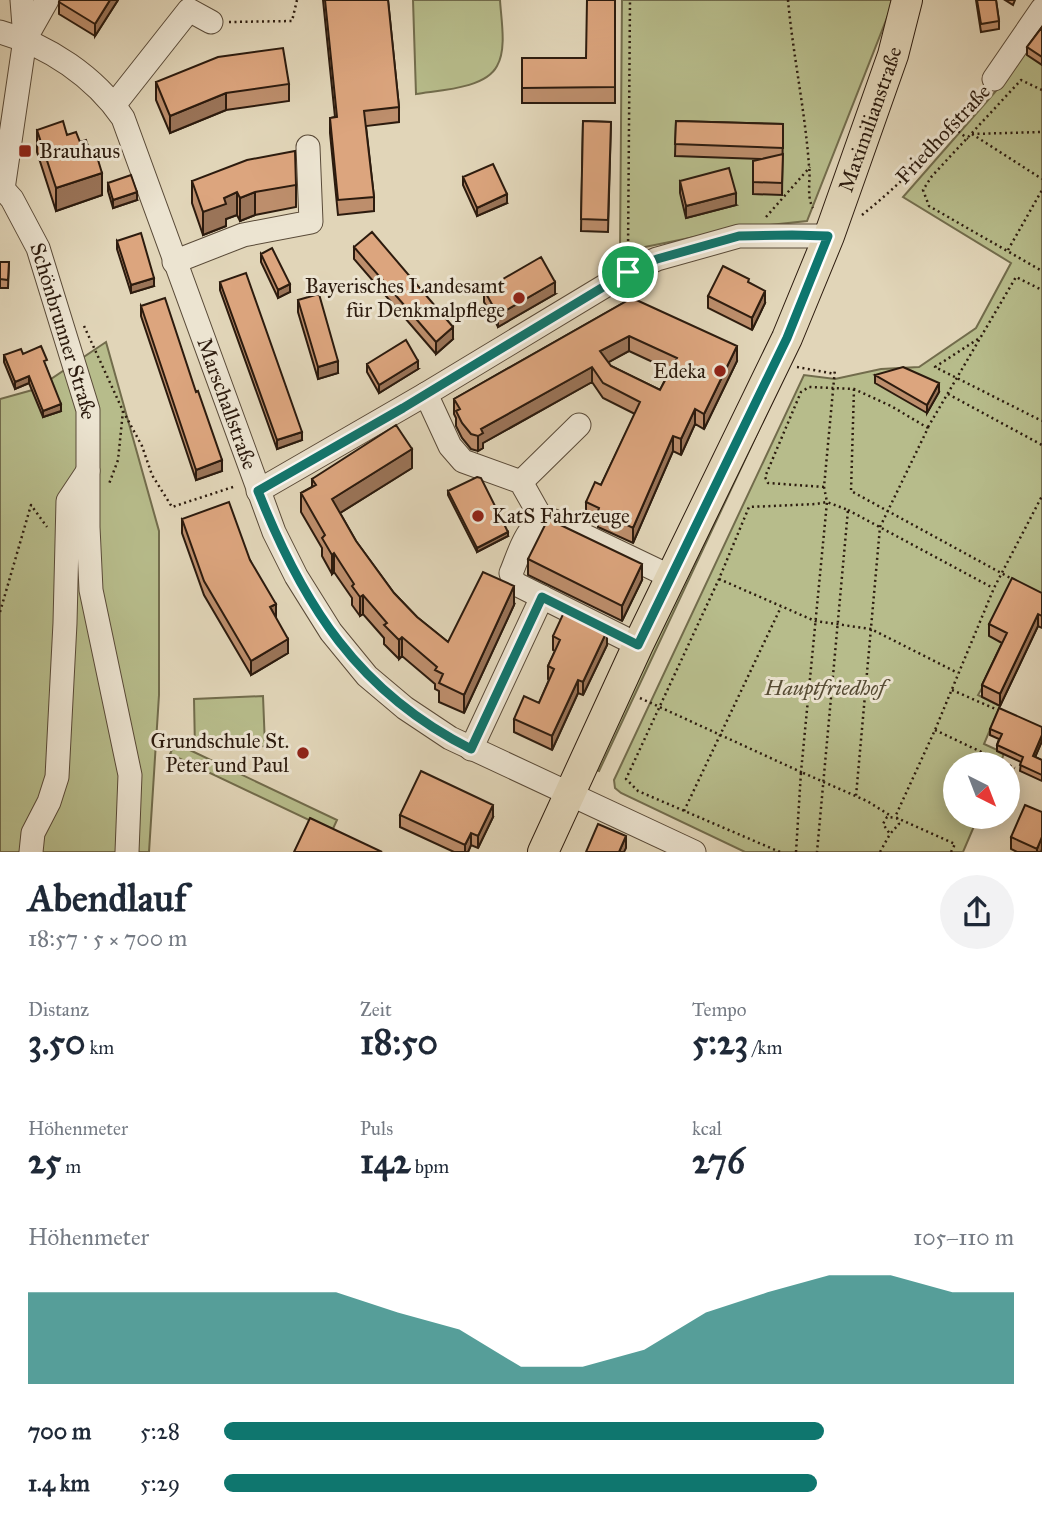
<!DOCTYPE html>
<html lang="de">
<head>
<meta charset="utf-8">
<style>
  :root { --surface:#fff; --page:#f2f2f3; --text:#1f2937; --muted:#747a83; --accent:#0f766e }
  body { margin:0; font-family:"IM FELL Great Primer",serif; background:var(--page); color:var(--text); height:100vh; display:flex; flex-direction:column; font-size:26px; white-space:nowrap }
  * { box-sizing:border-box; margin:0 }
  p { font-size:23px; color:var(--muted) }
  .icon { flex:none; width:38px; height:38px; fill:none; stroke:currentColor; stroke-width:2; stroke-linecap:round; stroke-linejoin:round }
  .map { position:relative; height:852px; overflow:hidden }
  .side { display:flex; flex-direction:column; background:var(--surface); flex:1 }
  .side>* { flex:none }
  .needle { width:46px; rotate:138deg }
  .buttons { position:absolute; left:943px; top:752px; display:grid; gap:14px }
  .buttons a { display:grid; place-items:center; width:77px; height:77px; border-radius:50%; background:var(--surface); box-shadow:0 4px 18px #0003; font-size:35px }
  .pin { position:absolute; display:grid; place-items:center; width:60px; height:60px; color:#fff; margin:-30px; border:4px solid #fff; border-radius:50%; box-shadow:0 2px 7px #0007 }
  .round { display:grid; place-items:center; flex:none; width:74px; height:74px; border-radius:37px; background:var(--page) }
  .headline { display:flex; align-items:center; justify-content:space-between; height:119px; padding:0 28px }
  h1 { font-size:38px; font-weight:700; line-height:52px }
  .stats { display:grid; grid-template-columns:repeat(3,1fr); gap:10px; height:119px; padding:7px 28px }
  .stats div { display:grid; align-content:center }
  .stats b { font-size:35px; font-weight:700 }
  .stats small { font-size:19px; font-weight:400 }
  .stats p { font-size:19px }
  .chart { height:196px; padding:14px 28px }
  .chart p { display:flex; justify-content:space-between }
  .chart svg { width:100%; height:126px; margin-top:7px; fill:var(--accent); opacity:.7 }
  ul { padding:0 28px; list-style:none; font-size:23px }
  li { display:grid; grid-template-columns:112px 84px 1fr; align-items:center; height:52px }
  li i { height:18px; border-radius:9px; background:var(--accent) }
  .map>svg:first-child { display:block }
  .green { fill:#b7bc8b; stroke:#726c4c; stroke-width:2 }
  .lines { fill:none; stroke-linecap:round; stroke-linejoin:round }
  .minor-casing { stroke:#594a38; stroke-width:25 }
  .major-casing { stroke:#2c1b0e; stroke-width:32 }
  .path { stroke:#2c1b0e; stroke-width:2.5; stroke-dasharray:2 3.5; stroke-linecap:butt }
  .minor { stroke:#ece4d1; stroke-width:23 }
  .major { stroke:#e1d5b8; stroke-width:30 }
  .wall { fill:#bd8e6c; stroke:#2c1b0e; stroke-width:2; fill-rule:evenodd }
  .shaded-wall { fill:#9a7458; stroke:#2c1b0e; stroke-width:2 }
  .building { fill:#dca57e; stroke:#2c1b0e; stroke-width:2; fill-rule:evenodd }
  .route-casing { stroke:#fff; stroke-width:14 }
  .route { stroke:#0f766e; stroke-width:9 }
  .poi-dot { fill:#8f2418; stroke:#ece4d1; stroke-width:2.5 }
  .labels { text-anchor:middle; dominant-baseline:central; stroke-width:6; stroke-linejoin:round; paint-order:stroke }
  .street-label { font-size:21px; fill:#2c1b0e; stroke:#ece4d1 }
  .poi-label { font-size:21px; fill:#2c1b0e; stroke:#ece4d1; text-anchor:end }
  .park-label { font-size:21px; font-style:italic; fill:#564b34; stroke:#ece4d1 }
</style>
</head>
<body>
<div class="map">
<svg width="1042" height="852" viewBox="0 0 1042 852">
  <rect width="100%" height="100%" fill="#e1d5b8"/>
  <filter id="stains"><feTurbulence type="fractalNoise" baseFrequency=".00286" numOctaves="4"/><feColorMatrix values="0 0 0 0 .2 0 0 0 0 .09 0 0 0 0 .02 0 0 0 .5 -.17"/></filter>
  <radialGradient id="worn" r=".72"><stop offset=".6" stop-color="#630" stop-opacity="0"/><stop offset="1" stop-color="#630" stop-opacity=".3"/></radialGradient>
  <path class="green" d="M413,0H500C501,19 507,49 497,66C485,89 439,90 416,94Z
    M622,0H894L807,221L739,228L620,252Z
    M1042,29V605L1007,645L978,695L1000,706L984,744L1004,753L1000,765H956V817H978L963,852H745L621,793L615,788L614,780L804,375L835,379L881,369L919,367L976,328L1011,263L903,197L995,92Z
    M106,342L159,531V695L149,852H0V399L36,389Z
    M796,351L599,771L596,770L611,733Z
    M263,696L265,746L195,749L194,699Z
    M175,743L337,820L332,831L170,754Z"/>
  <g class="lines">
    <defs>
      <g id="minor">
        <path d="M22,0L25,39"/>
        <path id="s1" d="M0,32C48,45 95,77 123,118L274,532L296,576L331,632L367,676L405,708L450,738L694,852"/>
        <path d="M994,79L1042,9"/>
        <path d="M114,105L189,10L211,22"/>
        <path id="s2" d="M3,189L12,199L38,248L88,410V527L91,590L130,775L127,852"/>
        <path d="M3,189L25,39L47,0"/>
        <path d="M174,262L243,235L311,222L308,147"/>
        <path d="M426,394L450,446L463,461L521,482L543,521"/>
        <path d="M521,482L579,425"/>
        <path d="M258,491L426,394L628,272L657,259L739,236H829"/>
        <path d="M638,645L514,583L511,573C519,555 528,515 554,521L671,577"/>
        <path d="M471,749L542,597"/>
        <path d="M31,852L33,833L49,802L57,777L65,623L68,501L88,471"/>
      </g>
      <g id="major">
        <path id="s3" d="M543,852L638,645L787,338L829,236L851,174L893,55L907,0"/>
      </g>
    </defs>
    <use href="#minor" class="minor-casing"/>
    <use href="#major" class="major-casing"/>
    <path class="path" d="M788,0C793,55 805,110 809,166C811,179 806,196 813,208
      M229,22L292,21L297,0
      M1042,90L1021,80L932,176L923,190L929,206L1042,271
      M954,128L968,139
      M972,134L1042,179
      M972,134L1042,132
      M862,215C907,179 947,136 983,92
      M766,217L810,167
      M1008,250L1042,190
      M628,252L630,0
      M84,326L123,411L118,460L109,484
      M978,339L935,367L1042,421
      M797,367L835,374
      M854,389L851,491L1014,580
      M948,394L1042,445
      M123,411L142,446L152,475L172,507L236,486
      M928,427L1016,277L1042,290
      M824,487L768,483L765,477L801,392L809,387L854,389L891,406L928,428L880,527L856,796
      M848,510L993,588
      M719,579L815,621L871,629L958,673
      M0,612L31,505L47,527
      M952,690L1000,711
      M640,698L801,772L827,502L824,487L835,369
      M935,730L1015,768
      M684,811L781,607
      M780,852L638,791L626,779L719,579L749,507L816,504L827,502L848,510L817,852
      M796,852L801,772L867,801L891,816
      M880,852L890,834
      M951,852L955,844L897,818L887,817L883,824L890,834L899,824L896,815L935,730L994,588L1042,496"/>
    <use href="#minor" class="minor"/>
    <use href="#major" class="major"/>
  </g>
  <path class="wall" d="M118,0L95,36L59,14V2Z
    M323,0H388L399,107V122L366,126L374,197V211L338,215L330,133V118L335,117Z
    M615,0V103H522V58H586Z
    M976,0H996L999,21V29L981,32Z
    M1005,0H1015L1013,5Z
    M1042,27V65L1027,55V47Z
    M156,82L289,84V101L226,110L170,133L156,100Z
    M583,121L611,122L608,232L581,231Z
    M676,121L783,124L782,195L753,194V161L761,159L675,156Z
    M37,130L67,135L80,142L90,152L102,195L56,211L37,152Z
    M463,177L507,203L477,216L463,185Z
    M192,181L296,185V207L255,215L240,221L237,215L226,219V226L203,235L192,203Z
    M680,181L736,205L686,218L680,193Z
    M108,183L137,200L113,208L108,191Z
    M117,241L154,286L131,293L117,249Z
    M354,247L453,339L436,354L354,259Z
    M261,254L290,292L278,298L261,262Z
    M0,262H9L8,288H0Z
    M220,282L302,440L277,449L220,290Z
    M484,290L555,294L498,327L484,302Z
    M708,296L765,303L752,330L708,308Z
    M632,298L737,361L704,429L695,424L681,455L673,451L633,543L598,527V522L586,517V502L601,485L635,414L603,398L592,382L483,443V448L478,451L471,449L462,438L456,426V418L454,414V399ZM629,351L670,370L660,390L611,366L608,362Z
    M298,300L338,373L318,379L298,312Z
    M141,306L196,392L222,471L196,480L141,316Z
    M23,354L46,367L61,411L43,417L29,383L15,389L4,362V355Z
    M367,364L418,369L379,393L367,372Z
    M875,375L939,392L927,413L875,383Z
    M412,468L340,513L356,541L394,593L417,617L448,642L514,605L464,713L439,702V691L435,689V684L402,656L399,659L384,644V638L363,614L360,616L352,605V598L334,572L332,574L322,556V548L301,512V493L312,487V479Z
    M448,491L508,536L477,552L448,495Z
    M182,519L250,560L288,653L251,675L204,595L182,533Z
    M528,559L642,580L622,621L528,575Z
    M1042,593V628L1038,626L1000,706L982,697V685L1002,643L989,636V624Z
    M553,636L607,645L583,695L578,693L552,750L514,732V719L539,703L549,680L548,679V666L555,651L553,650Z
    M1042,727V741L1035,757L1042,760V781L1020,771L1021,762L997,751V745L999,739L990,735V729Z
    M1042,812V849L1041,852H1017L1011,849V837Z
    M400,815L493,817L478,848L471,845L468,852H454L400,827Z"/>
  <path class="shaded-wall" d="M110,0H118L95,36V24Z
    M226,93V110L170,133V116Z
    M102,173V195L56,211V188Z
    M137,192V200L113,208V200Z
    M237,192V215L226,219V226L203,235V212L224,198Z
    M255,192V215L240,221V198Z
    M736,193V205L686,218V206Z
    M507,194V203L477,216V208Z
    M154,278V286L131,293V285Z
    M555,282V294L498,327V315Z
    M290,284V292L278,298V290Z
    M765,291V303L752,330V318Z
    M453,327V339L436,354V342Z
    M629,336V351L600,367V351Z
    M737,346V361L704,429V414Z
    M338,361V373L318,379V367Z
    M418,361V369L379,393V385Z
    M592,367V382L483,443V448L478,451V436L481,429Z
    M29,376V383L15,389V382Z
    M939,383V392L927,413V405Z
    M61,404V411L43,417V411Z
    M695,409V424L681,455V439Z
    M302,432V440L277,449V440Z
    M673,436V451L633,543V528Z
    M412,449V468L332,518V499Z
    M222,460V471L196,480V470Z
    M508,532V536L477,552V548Z
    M334,553V572L332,574V555Z
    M642,564V580L622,621V606Z
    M514,586V605L464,713V695Z
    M363,595V614L360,616V597Z
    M276,604V618L270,607Z
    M1038,614V626L1000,706V694Z
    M607,631V645L583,695V682Z
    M402,637V656L399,659V640Z
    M288,639V653L251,675V661Z
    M578,680V693L552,750V736Z
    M1042,735V741L1033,762V756Z
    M493,805V817L478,848V836Z
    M471,833V845L468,852H465V845Z
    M626,836V848L624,852H619Z
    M1042,837V849L1041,852H1037V849Z"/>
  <path class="building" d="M60,0H110L95,24L59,2Z
    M325,0H388L399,107L364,111L374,197L338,200L330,118L337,117Z
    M587,0H615V87L522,88V58H586Z
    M977,0H996L999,21L981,24Z
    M1042,27V57L1027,47Z
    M283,48L289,84L226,93L170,116L156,82L218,57Z
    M63,121L67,135L76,132L80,142L86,140L90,152L95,150L102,173L56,188L37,130Z
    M583,121L611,122L608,220L581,219Z
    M676,121L783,124V148L675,144Z
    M295,151L296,185L255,192L240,198L237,192L224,198L226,204L203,212L192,181L247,160Z
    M783,154L782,183L753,182V161Z
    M493,164L507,194L477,208L463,177Z
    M729,168L736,193L686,206L680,181Z
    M131,175L137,192L113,200L108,183Z
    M372,232L453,327L436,342L354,247Z
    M141,233L154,278L131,285L117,241Z
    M272,248L290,284L278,290L261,254Z
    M541,257L555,282L498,315L484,290Z
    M0,262H9L8,280L0,279Z
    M723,266L749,279L748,282L765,291L752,318L708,296Z
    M246,273L302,432L277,440L220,282Z
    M319,294L338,361L318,367L298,300Z
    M165,298L196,392L198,391L222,460L196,470L141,306Z
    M632,298L737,346L704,414L695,409L681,439L673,436L633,528L598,511L599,508L586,502L595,482L601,485L640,402L603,383L592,367L481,429L483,433L478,436L471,434L462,423L456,411L460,409L454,399ZM629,336L677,358L660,390L611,366L600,351Z
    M406,340L418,361L379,385L367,364Z
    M41,346L47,360L44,361L61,404L43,411L29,376L15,382L4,355L21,349L23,354Z
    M903,367L939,383L927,405L875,375Z
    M396,425L412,449L332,499L356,541L394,593L417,617L448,642L483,572L514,586L464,695L439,683L443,674L435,670L437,667L402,637L399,640L384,625L387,623L363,595L360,597L352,586L354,584L334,553L332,555L322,538L325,535L301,493L316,485L312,479Z
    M477,477L481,478L508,532L477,548L448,491Z
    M229,502L250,560L276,604L270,607L288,639L251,661L204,581L182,519Z
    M548,519L642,564L622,606L528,559Z
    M1012,578L1042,593V616L1038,614L1000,694L982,685L1007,633L989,624Z
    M565,610L607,631L583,682L578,680L552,736L514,719L524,696L539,703L554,669L548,666L560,640L553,636Z
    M999,708L1042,727V735L1033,756L1042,760V775L1020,765L1023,757L997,745L1002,734L990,729Z
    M421,771L493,805L478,836L471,833L465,845L400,815Z
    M1025,805L1042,812V837L1037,849L1011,837Z
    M310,818L382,852H294Z
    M598,824L626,836L619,852H586Z"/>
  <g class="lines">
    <defs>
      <path id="route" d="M792,235L828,236L787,338L638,645L542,597L471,749C358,692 303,605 258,491L403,408L628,272L657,259L739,236Z"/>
    </defs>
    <use href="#route" class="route-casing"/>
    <use href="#route" class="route"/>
  </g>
  <g class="poi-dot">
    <rect x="18" y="144" width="14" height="14" rx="3.5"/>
    <circle cx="519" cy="298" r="7"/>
    <circle cx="720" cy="371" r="7"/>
    <circle cx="478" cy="516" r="7"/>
    <circle cx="303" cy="753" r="7"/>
  </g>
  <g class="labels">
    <g class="street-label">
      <text stroke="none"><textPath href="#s3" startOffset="803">Maximilianstraße</textPath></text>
      <text transform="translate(943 134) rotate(-47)">Friedhofstraße</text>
      <text stroke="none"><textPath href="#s2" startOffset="156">Schönbrunner Straße</textPath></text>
      <text stroke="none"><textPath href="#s1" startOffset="457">Marschallstraße</textPath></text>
    </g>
    <g class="poi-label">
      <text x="39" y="151" text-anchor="start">Brauhaus</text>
      <text x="505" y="286">Bayerisches Landesamt<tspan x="505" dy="24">für Denkmalpflege</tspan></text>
      <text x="706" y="371">Edeka</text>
      <text x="492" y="516" text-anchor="start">KatS Fahrzeuge</text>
      <text x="289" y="741">Grundschule St.<tspan x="289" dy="24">Peter und Paul</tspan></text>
    </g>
    <g class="park-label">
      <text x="825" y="688">Hauptfriedhof</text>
    </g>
  </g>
  <rect width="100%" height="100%" filter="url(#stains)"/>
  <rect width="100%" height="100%" fill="url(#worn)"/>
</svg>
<div class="buttons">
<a><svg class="needle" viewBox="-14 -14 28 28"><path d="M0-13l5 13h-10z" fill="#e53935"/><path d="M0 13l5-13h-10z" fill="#747a83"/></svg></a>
</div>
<div class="pin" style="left:628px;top:272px;background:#1e9e55"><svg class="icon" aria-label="arrive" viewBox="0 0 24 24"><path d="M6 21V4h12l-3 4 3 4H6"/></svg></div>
</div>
<section class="side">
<div class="headline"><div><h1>Abendlauf</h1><p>18:57 · 5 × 700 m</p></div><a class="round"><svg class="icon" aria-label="share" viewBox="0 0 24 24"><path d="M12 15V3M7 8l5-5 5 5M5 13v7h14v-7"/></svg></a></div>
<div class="stats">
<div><p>Distanz</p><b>3.50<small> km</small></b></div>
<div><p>Zeit</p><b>18:50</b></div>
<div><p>Tempo</p><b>5:23<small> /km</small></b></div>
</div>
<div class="stats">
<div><p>Höhenmeter</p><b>25<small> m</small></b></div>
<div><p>Puls</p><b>142<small> bpm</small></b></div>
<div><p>kcal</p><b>276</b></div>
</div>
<div class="chart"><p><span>Höhenmeter</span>105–110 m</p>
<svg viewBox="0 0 160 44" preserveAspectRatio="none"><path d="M0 44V12L10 12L20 12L30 12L40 12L50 12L60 19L70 25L80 38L90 38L100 32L110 19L120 12L130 6L140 6L150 12L160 12V44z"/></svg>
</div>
<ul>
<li><b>700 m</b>5:28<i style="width:76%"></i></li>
<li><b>1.4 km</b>5:29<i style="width:75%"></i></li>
</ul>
</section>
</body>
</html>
